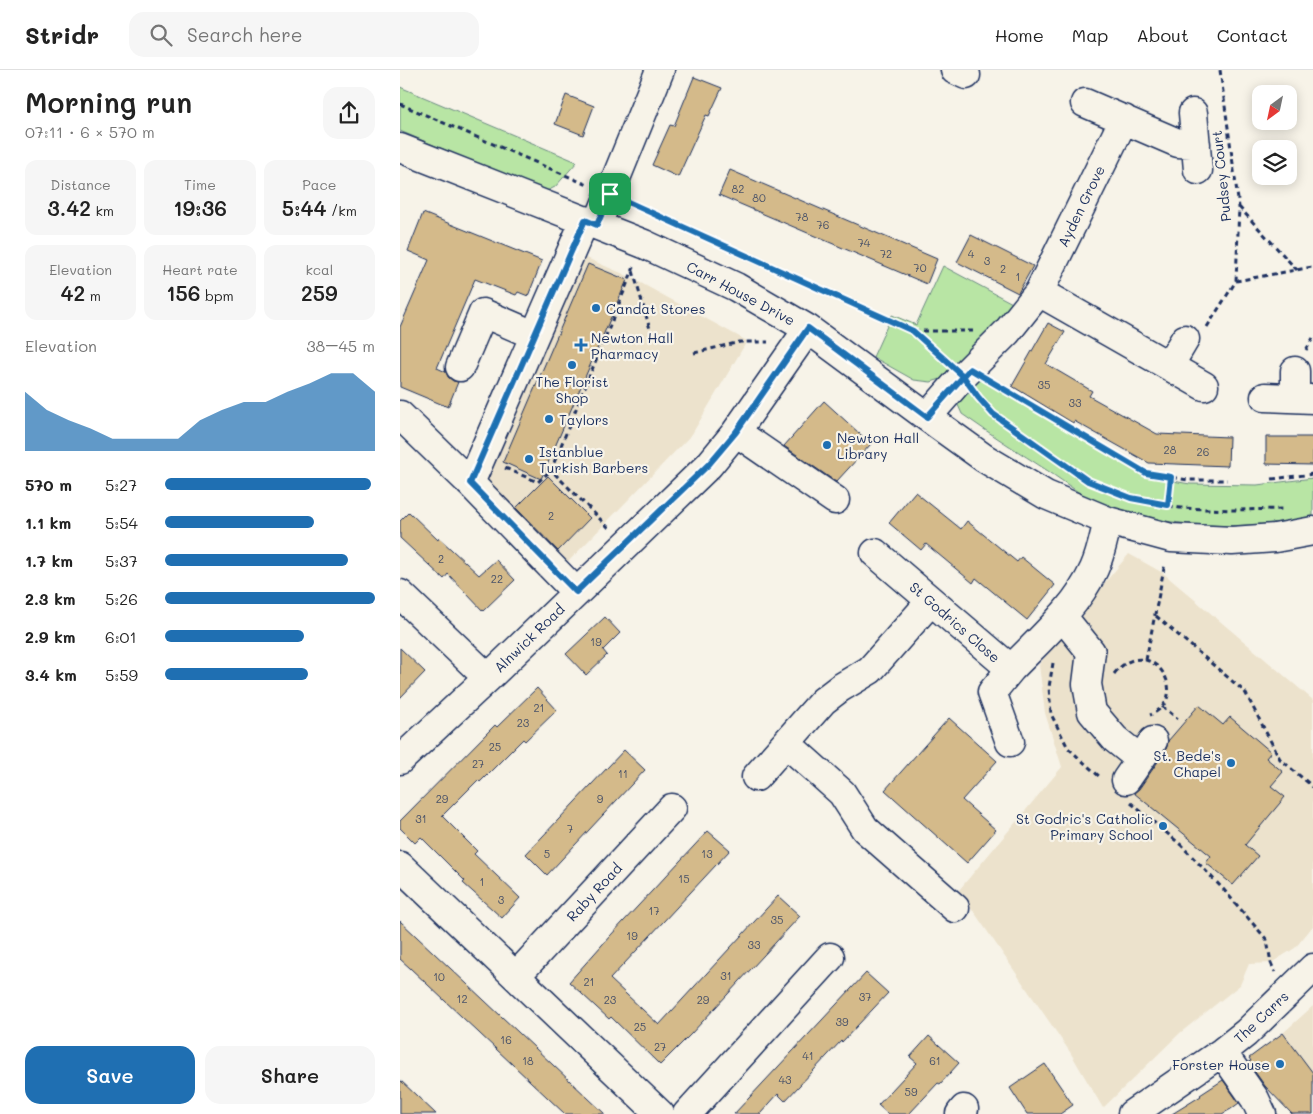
<!DOCTYPE html>
<html lang="en">
<head>
<meta charset="utf-8">
<style>
  :root { --surface:#fff; --page:#f6f6f6; --text:#222; --muted:#767676; --line:#e0e0e0; --accent:#1f6fb2 }
  body { margin:0; font-family:Mali,sans-serif; background:var(--page); color:var(--text); height:100vh; display:flex; flex-direction:column; font-size:19px; white-space:nowrap }
  * { box-sizing:border-box; margin:0 }
  p { font-size:16px; color:var(--muted) }
  .icon { flex:none; width:28px; height:28px; fill:none; stroke:currentColor; stroke-width:2; stroke-linecap:round; stroke-linejoin:round }
  .map { position:relative; flex:1; overflow:hidden }
  .drawer { display:flex; flex-direction:column; background:var(--surface); width:400px }
  .drawer>* { flex:none }
  .needle { width:32px; rotate:213deg }
  .tools { position:absolute; left:852px; top:15px; display:grid; gap:10px }
  .tools a { display:grid; place-items:center; width:45px; height:45px; border-radius:10px; background:var(--surface); box-shadow:0 2px 12px #0003; font-size:25px }
  .pin { position:absolute; display:grid; place-items:center; width:42px; height:42px; color:#fff; margin:-21px; border-radius:10px; box-shadow:0 2px 8px #0006 }
  .round { display:grid; place-items:center; flex:none; width:52px; height:52px; border-radius:15px; background:var(--page) }
  .summary { display:flex; align-items:center; justify-content:space-between; height:85px; padding:0 25px }
  h1 { font-size:28px; font-weight:600; line-height:38px }
  .metrics { display:grid; grid-template-columns:repeat(3,1fr); gap:8px; height:85px; padding:5px 25px }
  .metrics div { display:grid; align-content:center; border-radius:12px; background:var(--page); text-align:center }
  .metrics b { font-size:21px; font-weight:600 }
  .metrics small { font-size:14px; font-weight:400 }
  .metrics p { font-size:14px }
  .chart { height:140px; padding:10px 25px }
  .chart p { display:flex; justify-content:space-between }
  .chart svg { width:100%; height:90px; margin-top:5px; fill:var(--accent); opacity:.7 }
  .action { display:flex; gap:10px; margin-top:auto; padding:10px 25px }
  .action a { flex:1; height:58px; border-radius:15px; background:var(--accent); color:#fff; font-size:20px; font-weight:600; line-height:58px; text-align:center }
  .action a+a { background:var(--page); color:var(--text) }
  ul { padding:0 25px; list-style:none; font-size:16px }
  li { display:grid; grid-template-columns:80px 60px 1fr; align-items:center; height:38px }
  li i { height:12px; border-radius:6px; background:var(--accent) }
  header { display:flex; align-items:center; gap:30px; box-sizing:border-box; height:70px; padding:0 25px; background:var(--surface); border-bottom:1px solid var(--line) }
  header strong { font-size:24px }
  nav { display:flex; gap:28px; margin-inline-start:auto; font-size:18px }
  .search { width:350px; height:45px; background:var(--page); display:flex; align-items:center; gap:12px; box-sizing:border-box; padding:0 18px; border-radius:15px; color:var(--muted); font-size:19px }
  main { display:flex; flex:1; min-height:0 }
  .map>svg:first-child { display:block }
  .built { fill:#ece2cc }
  .green { fill:#b8e5a4; stroke:#6a8a81 }
  .building { fill:#d4ba8a; stroke:#1b2f5e }
  .lines { fill:none; stroke-linecap:round; stroke-linejoin:round }
  .minor-casing { stroke:#1b2f5e; stroke-width:31 }
  .path { stroke:#1b2f5e; stroke-width:3; stroke-dasharray:5 4; stroke-linecap:butt }
  .minor { stroke:#f7f3e8; stroke-width:28 }
  .route-casing { stroke:#fff; stroke-width:10 }
  .route { stroke:#1f6fb2; stroke-width:6 }
  .poi-dot { fill:#1f6fb2; stroke:#f7f3e8; stroke-width:2 }
  .labels { text-anchor:middle; dominant-baseline:central; stroke-width:4.5; stroke-linejoin:round; paint-order:stroke }
  .number-label { font-size:11px; fill:#495269 }
  .street-label { font-size:14px; fill:#1b2f5e; stroke:#f7f3e8 }
  .poi-label { font-size:14px; fill:#1b2f5e; stroke:#f7f3e8; text-anchor:start }
</style>
</head>
<body>
<header>
<strong>Stridr</strong>
<div class="search"><svg class="icon" aria-label="search" viewBox="0 0 24 24"><circle cx="10" cy="10" r="6"/><path d="M15 15l6 6"/></svg>Search here</div>
<nav><a>Home</a><a>Map</a><a>About</a><a>Contact</a></nav>
</header>
<main>
<section class="drawer">
<div class="summary"><div><h1>Morning run</h1><p>07:11 · 6 × 570 m</p></div><a class="round"><svg class="icon" aria-label="share" viewBox="0 0 24 24"><path d="M12 15V3M7 8l5-5 5 5M5 13v7h14v-7"/></svg></a></div>
<div class="metrics">
<div><p>Distance</p><b>3.42<small> km</small></b></div>
<div><p>Time</p><b>19:36</b></div>
<div><p>Pace</p><b>5:44<small> /km</small></b></div>
</div>
<div class="metrics">
<div><p>Elevation</p><b>42<small> m</small></b></div>
<div><p>Heart rate</p><b>156<small> bpm</small></b></div>
<div><p>kcal</p><b>259</b></div>
</div>
<div class="chart"><p><span>Elevation</span>38–45 m</p>
<svg viewBox="0 0 160 44" preserveAspectRatio="none"><path d="M0 44V15L10 24L20 29L30 33L40 38L50 38L60 38L70 38L80 29L90 24L100 20L110 20L120 15L130 11L140 6L150 6L160 15V44z"/></svg>
</div>
<ul>
<li><b>570 m</b>5:27<i style="width:98%"></i></li>
<li><b>1.1 km</b>5:54<i style="width:71%"></i></li>
<li><b>1.7 km</b>5:37<i style="width:87%"></i></li>
<li><b>2.3 km</b>5:26<i style="width:100%"></i></li>
<li><b>2.9 km</b>6:01<i style="width:66%"></i></li>
<li><b>3.4 km</b>5:59<i style="width:68%"></i></li>
</ul>
<div class="action"><a>Save</a><a>Share</a></div>
</section>
<div class="map">
<svg width="913" height="1044" viewBox="0 0 913 1044">
  <rect width="100%" height="100%" fill="#f7f3e8"/>
  <filter id="ink" filterUnits="userSpaceOnUse"><feTurbulence type="fractalNoise" baseFrequency=".02" numOctaves="2"/><feDisplacementMap in="SourceGraphic" scale="10" xChannelSelector="R" yChannelSelector="G"/><feConvolveMatrix kernelMatrix="1 2 1 2 8 2 1 2 1" color-interpolation-filters="sRGB"/></filter>
  <g filter="url(#ink)">
    <path class="built" d="M182,186L228,206L347,271L292,364L164,496L79,413Z
      M729,484L763,503L913,630V856L895,878L871,893L849,894L840,915L780,963L703,1038L670,982L559,820L662,697L645,643L639,595L670,554Z
      M913,936V1044H892L882,1034L849,988L883,963Z"/>
    <path class="green" d="M0,17L177,92L155,117L145,122L0,61Z
      M543,196L614,234L544,308L531,312L514,310L473,287L492,245L516,255Z
      M579,306L745,406L790,414L857,415L913,408V446C859,459 801,458 747,448C732,445 716,442 703,436C683,427 666,413 648,401C619,382 590,364 562,344L558,335V328Z"/>
    <path class="building" d="M294,7L322,18L309,46L306,45L278,107L252,95L270,55L274,56Z
      M166,25L194,36L183,65L155,54Z
      M330,100L537,189L527,214L319,125Z
      M23,143L142,191L128,226L118,222L116,225L75,209L37,298L46,302L48,307L53,311L58,312L48,337L0,317V257L29,190L8,181Z
      M571,165L633,196L618,223L557,192Z
      M188,194L227,210L141,409L103,392Z
      M648,253L665,262L646,294L692,321L689,326L757,364L829,367L828,396L749,393L674,351L673,353L612,316Z
      M424,331L471,374L436,412L384,376Z
      M866,367H913V395L866,394Z
      M148,406L190,448L158,481L116,438Z
      M515,422L561,459L567,451L617,492L621,487L655,515L627,550L576,508L573,513L526,474L521,480L489,453Z
      M9,442L38,470L39,468L79,505L96,490L115,510L83,541L48,504L44,509L0,468V451Z
      M205,547L220,563L203,580L207,585L186,605L166,584Z
      M0,578L25,602L0,628Z
      M137,618L157,640L125,671L123,669L80,712L78,710L42,746L77,781L74,784L120,828L102,848L63,813L65,811L21,767L15,773L0,758V751L95,655L97,657Z
      M799,635L823,655L830,647L871,682L866,688L883,702L871,716L885,727L845,775L858,786L833,815L806,793L811,786L734,723L739,719L766,680L768,671Z
      M549,648L597,691L562,730L596,760L567,793L485,720Z
      M224,680L245,700L147,805L126,784Z
      M308,761L330,780L210,909L259,955L378,826L400,846L291,964L260,995L211,947L209,949L169,912L210,866Z
      M0,851L118,962L205,1044H165L10,898L0,889Z
      M466,903L488,923L442,972L441,971L385,1031L378,1024L360,1044H334Z
      M883,963L913,1003V1044H892L865,1016L848,992L851,991L849,988Z
      M529,966L559,993L540,1014L538,1013L509,1044H488L478,1035L517,993L510,987Z
      M645,994L673,1035L660,1044H627L610,1018Z
      M0,1010L17,1026L36,1044H0Z
      M823,1010L839,1033L831,1039L822,1044H772L801,1026L800,1025Z"/>
    <g class="lines">
      <defs>
        <path id="minor" d="M555,0L566,5
          M685,33L778,73L796,74
          M793,43L798,100
          M0,78L244,174L336,217L408,259L527,347L584,388L646,425L708,451L771,468L832,471L875,468L913,461
          M197,155L260,0
          M639,222L804,316
          M769,296L785,269
          M60,297L83,243L134,265
          M895,301V328
          M865,327L913,329
          M0,345L70,413L176,522
          M527,347L563,306L607,262L639,222L724,49
          M336,362L435,430
          M70,413L185,150
          M475,483L611,599C640,569 677,537 694,499C701,484 704,466 708,451
          M0,524L88,608
          M662,546L691,582L687,614L692,642L715,669L740,689
          M610,672L592,622L611,599
          M386,673L442,723L465,759L555,838
          M0,690L88,608L309,395L336,362L408,259
          M356,707L423,631L440,618L470,600L531,531
          M726,710L753,671
          M0,796L260,1044
          M116,906L272,738
          M822,982L855,1029L862,1044
          M287,1044L430,887
          M560,1044L564,1039
          M732,1044L822,982L846,963L913,898"/>
      </defs>
      <use href="#minor" class="minor-casing"/>
      <path class="path" d="M820,0L839,137L836,211
        M0,34L188,115
        M232,135L513,261L545,290
        M839,137L897,200
        M233,201L250,259
        M807,257L836,211L912,197
        M514,261H573
        M906,280L913,268
        M294,283L340,272H368
        M591,312L746,403L788,410H827
        M577,326L593,344L688,411L731,428L780,438L834,440L885,439
        M105,398L138,412L151,400
        M872,409L913,404
        M768,435L771,407
        M209,458L151,400L234,197
        M756,546L845,622L880,689L913,717
        M746,590L765,493
        M653,593L649,617L651,644L668,678L701,708
        M714,604C748,560 795,626 750,645
        M762,636L778,649
        M731,733L781,775L824,820L867,870L871,893L875,902"/>
      <use href="#minor" class="minor"/>
    </g>
  </g>
  <g class="lines" filter="url(#ink)">
    <defs>
      <path id="route" d="M210,124L197,155L185,150L70,413L176,522L309,394L336,362L408,258L527,347L570,299L746,403L771,407L768,435L731,428L688,411L593,344L578,327L563,306L513,261L210,124"/>
    </defs>
    <use href="#route" class="route-casing"/>
    <use href="#route" class="route"/>
  </g>
  <g class="poi-dot">
    <circle cx="196" cy="238" r="5"/>
    <path d="M178.5 267.5h5v5h5v5h-5v5h-5v-5h-5v-5h5z"/>
    <circle cx="172" cy="295" r="5"/>
    <circle cx="149" cy="349" r="5"/>
    <circle cx="427" cy="375" r="5"/>
    <circle cx="129" cy="389" r="5"/>
    <circle cx="831" cy="693" r="5"/>
    <circle cx="763" cy="756" r="5"/>
    <circle cx="880" cy="994" r="5"/>
  </g>
  <g class="labels">
    <g class="number-label">
      <text x="338" y="118">82</text>
      <text x="359" y="127">80</text>
      <text x="402" y="146">78</text>
      <text x="423" y="154">76</text>
      <text x="464" y="172">74</text>
      <text x="486" y="183">72</text>
      <text x="571" y="183">4</text>
      <text x="587" y="190">3</text>
      <text x="520" y="197">70</text>
      <text x="603" y="198">2</text>
      <text x="618" y="206">1</text>
      <text x="644" y="314">35</text>
      <text x="675" y="332">33</text>
      <text x="770" y="379">28</text>
      <text x="803" y="381">26</text>
      <text x="151" y="445">2</text>
      <text x="41" y="488">2</text>
      <text x="97" y="508">22</text>
      <text x="196" y="571">19</text>
      <text x="139" y="637">21</text>
      <text x="123" y="652">23</text>
      <text x="95" y="676">25</text>
      <text x="78" y="693">27</text>
      <text x="223" y="703">11</text>
      <text x="42" y="728">29</text>
      <text x="200" y="728">9</text>
      <text x="21" y="748">31</text>
      <text x="170" y="758">7</text>
      <text x="147" y="783">5</text>
      <text x="307" y="783">13</text>
      <text x="284" y="808">15</text>
      <text x="82" y="811">1</text>
      <text x="101" y="829">3</text>
      <text x="254" y="840">17</text>
      <text x="377" y="849">35</text>
      <text x="232" y="865">19</text>
      <text x="354" y="874">33</text>
      <text x="326" y="905">31</text>
      <text x="39" y="906">10</text>
      <text x="189" y="911">21</text>
      <text x="465" y="926">37</text>
      <text x="62" y="928">12</text>
      <text x="210" y="929">23</text>
      <text x="303" y="929">29</text>
      <text x="442" y="951">39</text>
      <text x="240" y="956">25</text>
      <text x="106" y="969">16</text>
      <text x="260" y="976">27</text>
      <text x="408" y="985">41</text>
      <text x="128" y="990">18</text>
      <text x="535" y="990">61</text>
      <text x="385" y="1009">43</text>
      <text x="511" y="1021">59</text>
    </g>
    <g class="street-label">
      <text transform="translate(821 106) rotate(-96)">Pudsey Court</text>
      <text transform="translate(681 136) rotate(-64)">Ayden Grove</text>
      <text transform="translate(341 223) rotate(28)">Carr House Drive</text>
      <text transform="translate(555 552) rotate(41)">St Godrics Close</text>
      <text transform="translate(129 568) rotate(-44)">Alnwick Road</text>
      <text transform="translate(194 822) rotate(-47)">Raby Road</text>
      <text transform="translate(861 947) rotate(-43)">The Carrs</text>
    </g>
    <g class="poi-label">
      <text x="206" y="238">Candat Stores</text>
      <text x="191" y="267">Newton Hall<tspan x="191" dy="16">Pharmacy</tspan></text>
      <text x="172" y="311" text-anchor="middle">The Florist<tspan x="172" dy="16">Shop</tspan></text>
      <text x="159" y="349">Taylors</text>
      <text x="437" y="367">Newton Hall<tspan x="437" dy="16">Library</tspan></text>
      <text x="139" y="381">Istanblue<tspan x="139" dy="16">Turkish Barbers</tspan></text>
      <text x="821" y="685" text-anchor="end">St. Bede's<tspan x="821" dy="16">Chapel</tspan></text>
      <text x="753" y="748" text-anchor="end">St Godric's Catholic<tspan x="753" dy="16">Primary School</tspan></text>
      <text x="870" y="994" text-anchor="end">Forster House</text>
    </g>
  </g>
</svg>
<div class="tools">
<a><svg class="needle" viewBox="-14 -14 28 28"><path d="M0-13l5 13h-10z" fill="#e53935"/><path d="M0 13l5-13h-10z" fill="#767676"/></svg></a>
<a><svg class="icon" aria-label="layers" viewBox="0 0 24 24"><path d="M12 4l9 5-9 5-9-5zM3 14l9 5 9-5"/></svg></a>
</div>
<div class="pin" style="left:210px;top:124px;background:#1e9e55"><svg class="icon" aria-label="arrive" viewBox="0 0 24 24"><path d="M6 21V4h12l-3 4 3 4H6"/></svg></div>
</div>
</main>
</body>
</html>
